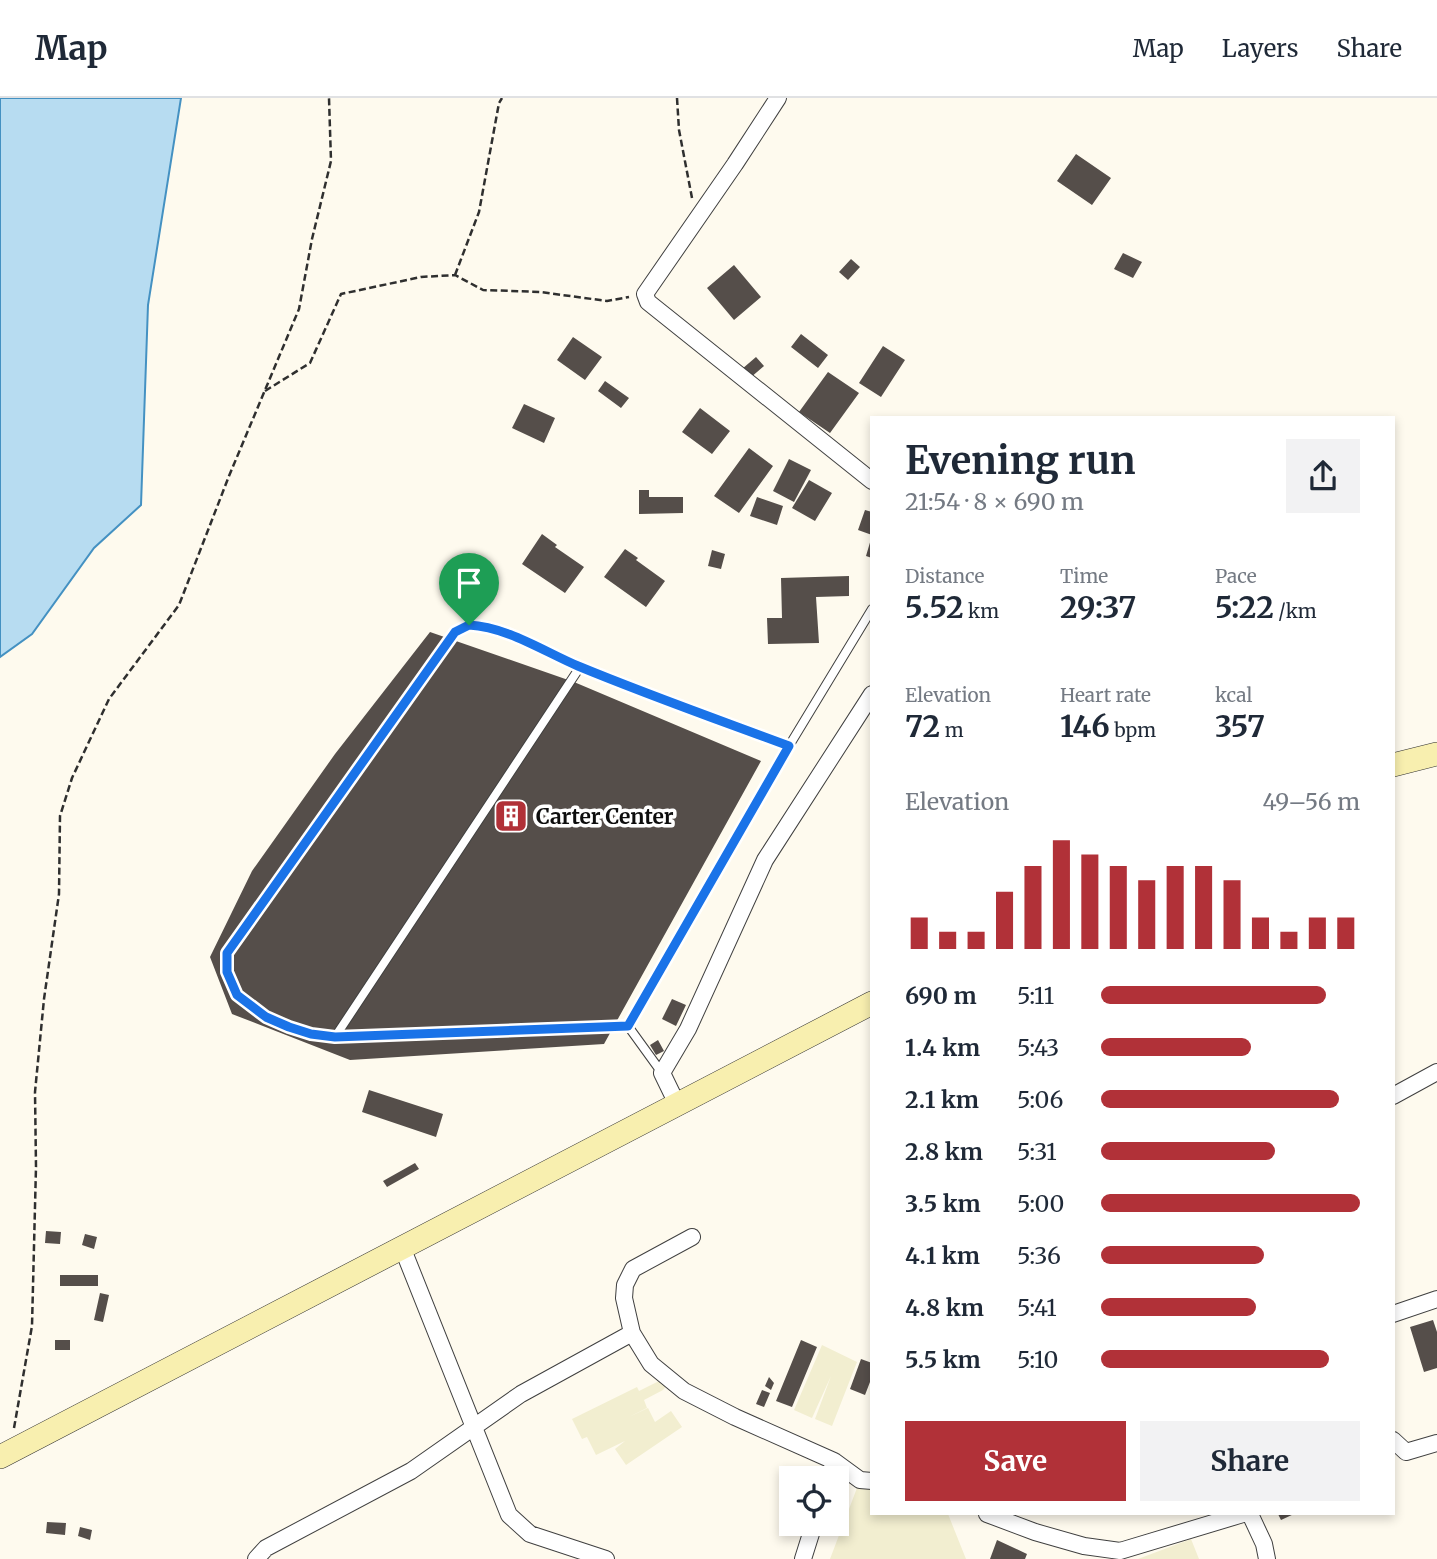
<!DOCTYPE html>
<html lang="en">
<head>
<meta charset="utf-8">
<style>
  :root { --surface:#fff; --page:#f2f2f3; --text:#1f2937; --muted:#747a83; --line:#e0e1e3; --accent:#b13138 }
  body { margin:0; font-family:Merriweather,serif; background:var(--page); color:var(--text); height:100vh; display:flex; flex-direction:column; font-size:26px; white-space:nowrap }
  * { box-sizing:border-box; margin:0 }
  p { font-size:23px; color:var(--muted) }
  .icon { flex:none; width:38px; height:38px; fill:none; stroke:currentColor; stroke-width:2; stroke-linecap:round; stroke-linejoin:round }
  .map { position:relative; flex:1; overflow:hidden }
  .drawer { position:absolute; left:870px; top:318px; width:525px; height:1099px; display:flex; flex-direction:column; background:var(--surface); border-radius:0px; box-shadow:0 4px 10px #0003 }
  .drawer>* { flex:none }
  .fabs { position:absolute; left:779px; top:1368px; display:grid; gap:14px }
  .fabs a { display:grid; place-items:center; width:70px; height:70px; border-radius:0px; background:var(--surface); box-shadow:0 4px 10px #0003; font-size:35px }
  .pin { position:absolute; display:grid; place-items:center; width:60px; height:60px; color:#fff; margin:-72px -30px; border-radius:50% 50% 50% 0; rotate:-45deg; box-shadow:0 0 7px #0007 }
  .pin .icon { rotate:45deg }
  .round { display:grid; place-items:center; flex:none; width:74px; height:74px; border-radius:0px; background:var(--page) }
  .summary { display:flex; align-items:center; justify-content:space-between; height:119px; padding:0 35px }
  h1 { font-size:38px; font-weight:700; line-height:52px }
  .metrics { display:grid; grid-template-columns:repeat(3,1fr); gap:10px; height:119px; padding:7px 35px }
  .metrics div { display:grid; align-content:center }
  .metrics b { font-size:30px; font-weight:700 }
  .metrics small { font-size:19px; font-weight:400 }
  .metrics p { font-size:19px }
  .chart { height:196px; padding:14px 35px }
  .chart p { display:flex; justify-content:space-between }
  .chart svg { width:100%; height:126px; margin-top:7px; stroke:var(--accent); stroke-width:6 }
  .cta { display:flex; gap:14px; margin-top:auto; padding:14px 35px }
  .cta a { flex:1; height:80px; border-radius:0px; background:var(--accent); color:#fff; font-size:28px; font-weight:700; line-height:80px; text-align:center }
  .cta a+a { background:var(--page); color:var(--text) }
  ul { padding:0 35px; list-style:none; font-size:23px }
  li { display:grid; grid-template-columns:112px 84px 1fr; align-items:center; height:52px }
  li i { height:18px; border-radius:9px; background:var(--accent) }
  header { display:flex; align-items:center; gap:42px; box-sizing:border-box; height:98px; padding:0 35px; background:var(--surface); border-bottom:2px solid var(--line) }
  header strong { font-size:33px }
  nav { display:flex; gap:38px; margin-inline-start:auto; font-size:24px }
  .map>svg:first-child { display:block }
  .farmland { fill:#f2eed0 }
  .water { fill:#b7dcf1; stroke:#4491c2; stroke-width:2 }
  .building { fill:#554e4a }
  .lines { fill:none; stroke-linecap:round; stroke-linejoin:round }
  .lane-casing { stroke:#404040; stroke-width:10 }
  .street-casing { stroke:#404040; stroke-width:18 }
  .secondary-casing { stroke:#2f2f2f; stroke-width:24 }
  .path { stroke:#2f2f2f; stroke-width:2.5; stroke-dasharray:7 3.5; stroke-linecap:butt }
  .lane { stroke:#fff; stroke-width:8 }
  .street { stroke:#fff; stroke-width:16 }
  .secondary { stroke:#f8efaf; stroke-width:23 }
  .route-casing { stroke:#fff; stroke-width:14 }
  .route { stroke:#1a73e8; stroke-width:9 }
  .labels { text-anchor:middle; dominant-baseline:central; stroke-width:7; stroke-linejoin:round; paint-order:stroke }
  .poi-label { font-size:21px; font-weight:bold; fill:#0d0d0d; stroke:#fff; text-anchor:start }
</style>
</head>
<body>
<header>
<strong>Map</strong>
<nav><a>Map</a><a>Layers</a><a>Share</a></nav>
</header>
<div class="map">
<svg width="1437" height="1461" viewBox="0 0 1437 1461">
  <rect width="100%" height="100%" fill="#fefaee"/>
  <path class="farmland" d="M822,1247L857,1264L832,1328L815,1321L831,1278L812,1320L794,1312Z
    M661,1282L667,1287L663,1292L644,1302L647,1310L629,1319L648,1310L655,1324L671,1313L682,1329L626,1367L615,1351L625,1343L596,1357L587,1339L582,1341L572,1321L637,1289L639,1293Z
    M860,1382L871,1386L872,1416H948L966,1461H830Z
    M1191,1441L1199,1461H1138Z"/>
  <path class="water" d="M0,0H181L148,207L141,407L94,450L32,536L0,559Z"/>
  <path class="building" d="M1076,56L1111,80L1092,107L1057,83Z
    M1123,155L1142,164L1133,180L1114,171Z
    M851,161L860,169L848,182L839,174Z
    M734,167L761,199L734,222L707,190Z
    M801,236L828,257L818,270L791,249Z
    M573,239L602,259L585,282L557,262Z
    M883,248L905,262L881,299L859,285Z
    M756,259L764,268L750,280L742,271Z
    M828,274L859,295L830,335L799,314Z
    M605,283L629,300L621,310L598,293Z
    M524,306L555,320L544,345L512,330Z
    M700,310L730,333L712,356L682,334Z
    M749,350L773,368L739,415L714,398Z
    M789,361L811,372L794,404L773,393Z
    M809,382L832,395L815,423L792,410Z
    M639,392H649V399H683V415L639,416Z
    M757,399L783,408L777,427L750,418Z
    M865,412L872,414V437L858,432Z
    M542,436L557,447L555,449L584,469L565,495L522,466Z
    M871,441H872V460L866,458Z
    M625,451L638,460L636,462L665,483L646,509L604,479Z
    M712,452L725,456L721,471L708,468Z
    M849,478V498L816,499L819,545L768,546L767,520H782L781,480Z
    M430,534L574,584L761,663L604,946L350,962L232,916L210,859L252,773L335,656Z
    M672,901L686,907L676,928L662,921Z
    M658,942L664,953L656,957L650,947Z
    M369,992L443,1016L436,1039L362,1014Z
    M415,1065L419,1071L387,1089L383,1083Z
    M46,1133L61,1134L60,1146L45,1145Z
    M85,1136L97,1139L94,1151L82,1147Z
    M60,1177H98V1188H60Z
    M100,1195L109,1197L103,1224L94,1222Z
    M1433,1222L1437,1234V1270L1424,1274L1410,1229Z
    M55,1242H70V1252H55Z
    M801,1242L817,1249L792,1309L776,1303Z
    M861,1261L872,1265V1284H870L865,1297L850,1291Z
    M769,1279L774,1285L771,1292L765,1288Z
    M762,1292L770,1295L764,1309L756,1306Z
    M1278,1416H1294L1281,1422Z
    M47,1424L66,1425L65,1437L46,1435Z
    M80,1429L92,1432L90,1442L78,1438Z
    M997,1442L1027,1456L1025,1461H990Z"/>
  <g class="lines">
    <defs>
      <path id="lane" d="M628,928L789,648L872,511
        M335,939L580,569
        M662,975L628,928L335,939L311,936L289,929L266,919L237,897L227,874V855L455,534L469,527L498,532L580,569L789,648"/>
      <path id="street" d="M778,0L735,66L645,196L648,204L872,383
        M1393,998L1437,974
        M677,1006L662,975L688,931L765,762L872,596
        M692,1139L633,1171L625,1187L624,1200L632,1235L651,1266L684,1293L735,1319L834,1363L860,1382L872,1383
        M402,1149L509,1417L530,1436L606,1461
        M1393,1216L1437,1201
        M1393,1342L1406,1354L1437,1345
        M829,1381L834,1363
        M987,1416L1035,1434L1084,1448L1120,1453L1243,1416
        M1250,1416L1264,1446L1267,1461
        M256,1461L266,1450L411,1373L521,1296L632,1235
        M803,1461L814,1426"/>
      <path id="secondary" d="M1393,667L1437,656
        M0,1359L872,905"/>
    </defs>
    <use href="#lane" class="lane-casing"/>
    <use href="#street" class="street-casing"/>
    <use href="#secondary" class="secondary-casing"/>
    <path class="path" d="M677,0L679,32L692,100
      M455,177L479,114L499,5L502,0
      M265,293L310,265L341,196L421,179L455,177L483,192L540,194L607,203L629,199
      M14,1330L32,1228L36,1069L35,994L44,901L59,796L60,718L72,680L109,601L179,507L229,378L299,211L312,141L331,63L329,0"/>
    <use href="#lane" class="lane"/>
    <use href="#street" class="street"/>
    <use href="#secondary" class="secondary"/>
  </g>
  <g class="lines">
    <defs>
      <path id="route" d="M469,527C507,529 543,553 578,568C648,597 719,622 789,648L628,928L335,939L311,936L289,929L266,919L237,897L227,874V855L455,534Z"/>
    </defs>
    <use href="#route" class="route-casing"/>
    <use href="#route" class="route"/>
  </g>
  <defs>
    <symbol id="building-square" viewBox="-11 -11 22 22"><rect x="-9" y="-9" width="18" height="18" rx="4" fill="#b13138" stroke="#fff"/><path d="M-4-6H4V6H1V3H-1V6H-4ZM-2.5-4.3h1.7v1.8h-1.7ZM.8-4.3h1.7v1.8H.8ZM-2.5-1h1.7V.8h-1.7ZM.8-1h1.7V.8H.8Z" fill="#fff"/></symbol>
  </defs>
  <g fill-rule="evenodd">
    <use href="#building-square" x="492" y="699" width="38" height="38"/>
  </g>
  <g class="labels">
    <g class="poi-label">
      <text x="536" y="718">Carter Center</text>
    </g>
  </g>
</svg>
<div class="fabs">
<a><svg class="icon" aria-label="locate" viewBox="0 0 24 24"><circle cx="12" cy="12" r="6"/><path d="M12 2v4M12 18v4M2 12h4M18 12h4"/></svg></a>
</div>
<div class="pin" style="left:469px;top:527px;background:#1e9e55"><svg class="icon" aria-label="arrive" viewBox="0 0 24 24"><path d="M6 21V4h12l-3 4 3 4H6"/></svg></div>
<section class="drawer">
<div class="summary"><div><h1>Evening run</h1><p>21:54 · 8 × 690 m</p></div><a class="round"><svg class="icon" aria-label="share" viewBox="0 0 24 24"><path d="M12 15V3M7 8l5-5 5 5M5 13v7h14v-7"/></svg></a></div>
<div class="metrics">
<div><p>Distance</p><b>5.52<small> km</small></b></div>
<div><p>Time</p><b>29:37</b></div>
<div><p>Pace</p><b>5:22<small> /km</small></b></div>
</div>
<div class="metrics">
<div><p>Elevation</p><b>72<small> m</small></b></div>
<div><p>Heart rate</p><b>146<small> bpm</small></b></div>
<div><p>kcal</p><b>357</b></div>
</div>
<div class="chart"><p><span>Elevation</span>49–56 m</p>
<svg viewBox="0 0 160 44" preserveAspectRatio="none"><path d="M5 44V33M15 44V38M25 44V38M35 44V24M45 44V15M55 44V6M65 44V11M75 44V15M85 44V20M95 44V15M105 44V15M115 44V20M125 44V33M135 44V38M145 44V33M155 44V33"/></svg>
</div>
<ul>
<li><b>690 m</b>5:11<i style="width:87%"></i></li>
<li><b>1.4 km</b>5:43<i style="width:58%"></i></li>
<li><b>2.1 km</b>5:06<i style="width:92%"></i></li>
<li><b>2.8 km</b>5:31<i style="width:67%"></i></li>
<li><b>3.5 km</b>5:00<i style="width:100%"></i></li>
<li><b>4.1 km</b>5:36<i style="width:63%"></i></li>
<li><b>4.8 km</b>5:41<i style="width:60%"></i></li>
<li><b>5.5 km</b>5:10<i style="width:88%"></i></li>
</ul>
<div class="cta"><a>Save</a><a>Share</a></div>
</section>
</div>
</body>
</html>
